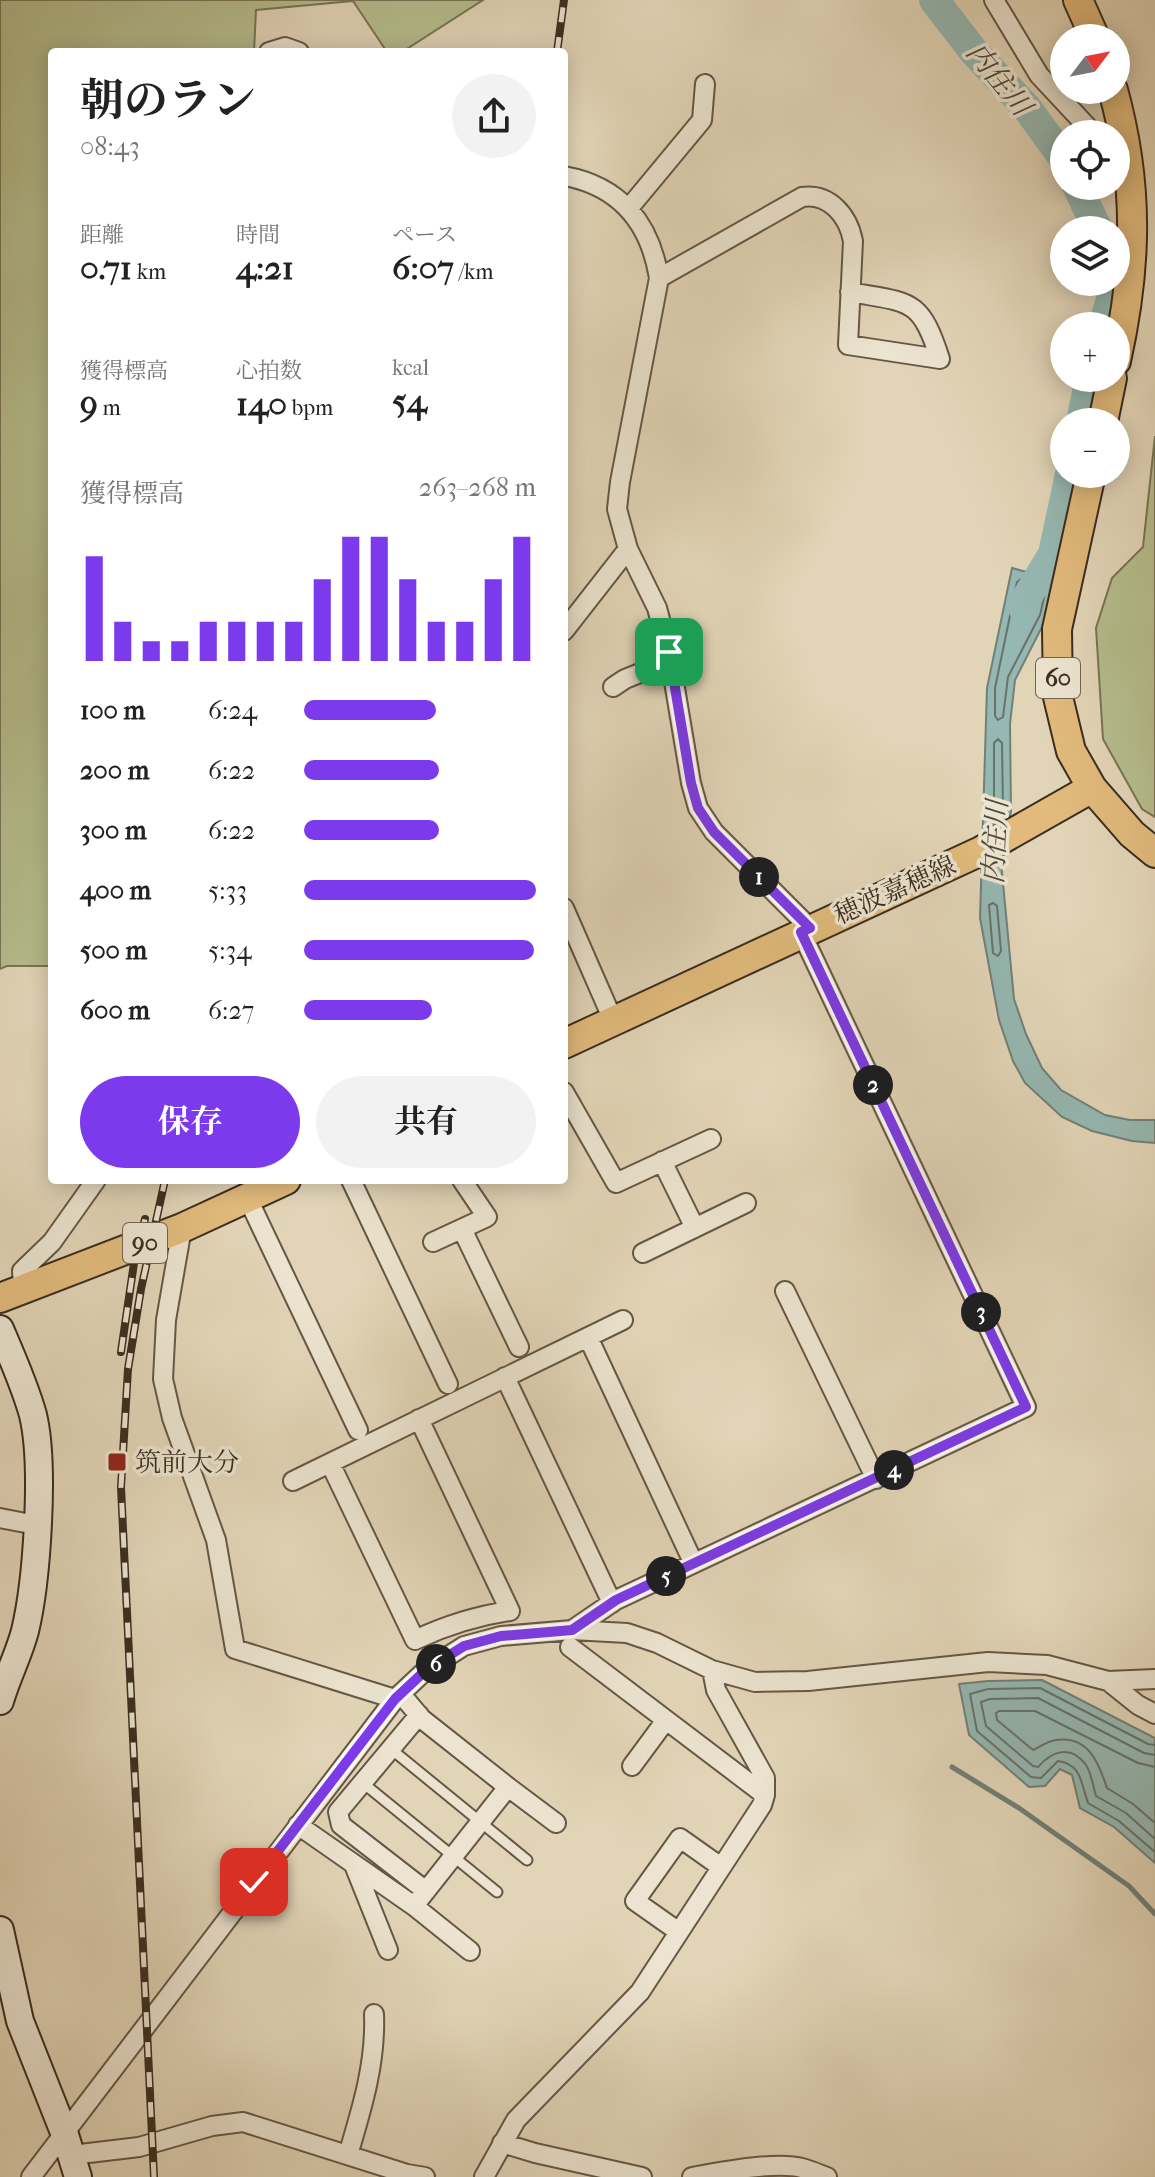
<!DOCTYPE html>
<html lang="ja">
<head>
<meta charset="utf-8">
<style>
  :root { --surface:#fff; --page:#f2f2f2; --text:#222; --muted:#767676; --accent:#7c3aed }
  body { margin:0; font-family:"IM FELL French Canon","Noto Serif JP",serif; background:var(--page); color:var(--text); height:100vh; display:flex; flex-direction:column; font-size:30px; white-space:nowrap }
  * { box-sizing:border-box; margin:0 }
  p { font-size:26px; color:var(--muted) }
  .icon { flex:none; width:44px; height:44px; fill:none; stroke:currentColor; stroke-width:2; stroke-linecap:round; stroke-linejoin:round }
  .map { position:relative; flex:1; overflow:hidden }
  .panel { position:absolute; left:48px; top:48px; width:520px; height:1136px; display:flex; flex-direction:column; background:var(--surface); border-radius:8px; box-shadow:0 4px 20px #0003 }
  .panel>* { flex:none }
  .needle { width:52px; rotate:58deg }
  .controls { position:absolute; left:1050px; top:24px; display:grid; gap:16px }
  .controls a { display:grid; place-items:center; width:80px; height:80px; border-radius:50%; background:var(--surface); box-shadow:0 4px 20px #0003; font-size:40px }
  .pin { position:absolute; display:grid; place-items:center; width:68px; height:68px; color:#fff; margin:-34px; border-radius:16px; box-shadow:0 4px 12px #0006 }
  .km { position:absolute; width:40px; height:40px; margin:-20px; border-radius:50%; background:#222; color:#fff; font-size:22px; line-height:40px; text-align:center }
  .round { display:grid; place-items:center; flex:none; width:84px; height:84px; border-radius:42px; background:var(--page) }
  .overview { display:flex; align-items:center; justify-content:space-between; height:136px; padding:0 32px }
  h1 { font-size:44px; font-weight:700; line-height:60px }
  .figures { display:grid; grid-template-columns:repeat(3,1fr); gap:12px; height:136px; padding:8px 32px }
  .figures div { display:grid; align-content:center }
  .figures b { font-size:34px; font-weight:700 }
  .figures small { font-size:22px; font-weight:400 }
  .figures p { font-size:22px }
  .chart { height:224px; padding:16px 32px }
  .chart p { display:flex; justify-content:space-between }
  .chart svg { width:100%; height:144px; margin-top:8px; stroke:var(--accent); stroke-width:6 }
  .primary-button { display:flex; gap:16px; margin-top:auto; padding:16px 32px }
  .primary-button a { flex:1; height:92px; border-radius:48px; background:var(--accent); color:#fff; font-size:32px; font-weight:700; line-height:92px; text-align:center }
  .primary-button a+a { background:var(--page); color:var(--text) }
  ul { padding:0 32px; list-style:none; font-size:26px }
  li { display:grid; grid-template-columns:128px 96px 1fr; align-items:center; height:60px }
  li i { height:20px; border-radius:10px; background:var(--accent) }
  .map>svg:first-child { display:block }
  .green { fill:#b5bd8d; stroke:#787556; stroke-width:2 }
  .water { fill:#95b8b2; stroke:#718078; stroke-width:2 }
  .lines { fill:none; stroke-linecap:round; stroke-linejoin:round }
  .shore { stroke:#687269; stroke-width:2 }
  .stream { stroke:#718078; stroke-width:5 }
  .river { stroke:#95b8b2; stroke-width:30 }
  .lane-casing { stroke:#655746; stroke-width:13 }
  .street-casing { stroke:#655746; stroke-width:22 }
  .secondary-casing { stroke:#3b2d20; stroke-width:30 }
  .primary-casing { stroke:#3b2d20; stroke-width:32 }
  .lane { stroke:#ece4d0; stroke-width:9 }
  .street { stroke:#ece4d0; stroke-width:18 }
  .secondary { stroke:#ece4d0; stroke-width:26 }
  .primary { stroke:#e1ba7c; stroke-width:28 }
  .rail-casing { stroke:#3b2d20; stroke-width:8 }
  .rail { stroke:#ece4d0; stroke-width:5; stroke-dasharray:15; stroke-linecap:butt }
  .route-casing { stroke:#fff; stroke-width:16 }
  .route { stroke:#7c3aed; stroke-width:10 }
  .poi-dot { fill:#8f2418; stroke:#ece4d0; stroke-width:3 }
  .labels { text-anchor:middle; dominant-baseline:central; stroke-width:7; stroke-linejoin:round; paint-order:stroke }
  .shield { fill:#ece4d0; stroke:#706455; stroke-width:2 }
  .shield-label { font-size:24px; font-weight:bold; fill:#3b2d20 }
  .street-label { font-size:26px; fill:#3b2d20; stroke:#ece4d0 }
  .poi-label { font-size:26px; fill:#3b2d20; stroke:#ece4d0; text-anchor:start }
  .water-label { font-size:28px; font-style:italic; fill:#4d493d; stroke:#ece4d0 }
</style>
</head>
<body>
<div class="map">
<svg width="1155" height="2177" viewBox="0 0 1155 2177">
  <rect width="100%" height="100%" fill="#e2d5b7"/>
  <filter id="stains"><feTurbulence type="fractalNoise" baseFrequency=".0025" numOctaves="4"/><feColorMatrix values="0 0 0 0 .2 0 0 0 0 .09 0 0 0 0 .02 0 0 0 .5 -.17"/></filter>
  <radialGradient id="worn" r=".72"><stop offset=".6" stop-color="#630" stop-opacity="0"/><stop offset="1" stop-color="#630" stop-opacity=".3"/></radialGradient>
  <path class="green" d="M0,0H483L402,52H387L353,1L256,10L254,52H52V966H7L0,969Z
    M1155,436V817L1142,809L1103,739L1096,628L1112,578L1143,547Z"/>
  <path class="water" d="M1012,568L1056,580L1047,617L1015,680L1010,724L1011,811L1001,862L1014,999L1026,1034L1042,1068L1061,1090L1105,1115L1130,1120H1155V1143L1132,1141L1092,1131L1062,1117L1025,1083L1013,1061L999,1020L980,918L987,688Z
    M1042,1680L1155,1738V1863L1114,1827L1080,1808L1072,1775L1060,1769L1045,1786L1029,1787L969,1735L959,1684L988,1681Z"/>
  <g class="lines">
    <path class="shore" d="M1021,579L1043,585L1046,589L1040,615L1008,677L1003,717L998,720L995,716V688L1017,582Z
      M994,825V743L998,739L1002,743L1003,810L1001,821
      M993,903L997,906L1001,951L998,956L993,953L989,905Z
      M1155,1745L1148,1744L1040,1688L988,1689L970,1694L977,1731L1031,1777L1041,1778L1058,1761C1082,1764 1081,1784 1088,1803L1119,1821L1155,1852
      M1155,1755L1144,1753L1038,1698L990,1699L981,1702L986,1726L1033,1766L1038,1767C1052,1751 1071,1744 1086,1765C1092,1774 1093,1787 1096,1796L1126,1813L1155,1839
      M1155,1767L1138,1763L1035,1711H999L996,1713L997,1720L1033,1750C1040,1747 1047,1741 1056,1740C1089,1735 1099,1764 1107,1788L1133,1804L1155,1823"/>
    <path class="stream" d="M952,1767L1019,1808L1129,1886L1155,1914"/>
    <path class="river" d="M934,0L975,53L1027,108L1064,159
      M1077,186L1098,230
      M1103,326L1111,299L1110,282
      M1081,422L1090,378
      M1024,610L1027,597L1053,554L1070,474"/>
    <defs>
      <path id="lane" d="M391,1749L527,1860
        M363,1783L497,1892"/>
      <path id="street" d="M994,0L1039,75L1094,134
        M269,52L285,47L299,52
        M564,176C620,186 650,223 659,278L620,482L617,509L628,549L657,608L669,652L691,783L698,808L714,832L810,928
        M629,208L702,120L705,84
        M659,278L802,197C829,193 848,215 853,241L848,345L940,359C920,297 910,303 850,292
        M564,631L628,549
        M613,687L625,679L670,661
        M564,908L613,1020
        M564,1092L616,1183L711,1139
        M662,1161L695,1228
        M351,1180L448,1384
        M248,1199L358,1430
        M182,1228L166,1320L163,1379L172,1418L216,1540L235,1649L395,1699
        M462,1229L519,1347
        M433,1242L487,1217L462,1180
        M643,1253L746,1203
        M23,1289L22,1271L52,1242L96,1180
        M785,1291L876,1479
        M588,1337L693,1562
        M505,1377L612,1603
        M330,1463L415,1640C447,1625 475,1616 510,1611L419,1419
        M293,1481L623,1320
        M0,1518L36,1525
        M572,1630L616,1600L1026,1407L801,932
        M570,1647L765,1795
        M1108,1681L1138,1705L1155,1714
        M401,1694L422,1719L508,1787L414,1906
        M419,1715L338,1812L341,1825L426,1891
        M632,1766L666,1720
        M508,1787L556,1823
        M298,1825L414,1906L470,1951
        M354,1865L388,1950
        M679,1932L635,1901L680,1838L721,1867
        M502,2143L535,2153L642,2177
        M72,2155L139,2147L212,2126L243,2122L407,2174L425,2177
        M348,2155C362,2108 376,2063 374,2014
        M31,2177L395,1699L426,1670L464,1646L501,1636L572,1630L627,1633L657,1643L712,1670L755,1682L808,1681L988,1662L1047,1665L1108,1681L1155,1679
        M484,2177L516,2120L640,1992L762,1805L765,1795V1778L716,1690L712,1670
        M692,2177C720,2172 776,2161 802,2168C810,2170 819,2174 827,2177"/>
      <path id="secondary" d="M0,1329C12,1357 25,1386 33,1415C45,1465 37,1581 25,1631C19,1654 7,1677 0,1701
        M0,1930L20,2021L65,2135L78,2177"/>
      <path id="primary" d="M1078,0L1095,38
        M1113,90C1139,184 1137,267 1116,361
        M1103,422L1112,378
        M1091,474L1057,629L1058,697L1071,751L1092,788L1132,834L1155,853
        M564,1044L981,851L1092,788
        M0,1298L182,1228L286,1180"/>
    </defs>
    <use href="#lane" class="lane-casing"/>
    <use href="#street" class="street-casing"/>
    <use href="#secondary" class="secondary-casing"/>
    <use href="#primary" class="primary-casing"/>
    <use href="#lane" class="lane"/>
    <use href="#street" class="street"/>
    <use href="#secondary" class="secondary"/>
    <use href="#primary" class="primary"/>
    <defs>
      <path id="rail" d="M557,52L564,0
        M121,1352L134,1263L145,1219
        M154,2177L121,1487L128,1369L141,1289L165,1180"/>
    </defs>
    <use href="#rail" class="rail-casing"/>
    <use href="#rail" class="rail"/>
  </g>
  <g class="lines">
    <defs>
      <path id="route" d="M254,1882L395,1699L426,1670L464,1646L501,1636L572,1630L616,1600L1026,1407L801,932L810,928L714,832L698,808L691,783L669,652"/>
    </defs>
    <use href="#route" class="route-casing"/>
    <use href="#route" class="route"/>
  </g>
  <rect class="poi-dot" x="107" y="1452" width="20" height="20" rx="4"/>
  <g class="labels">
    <g class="shield">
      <rect x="1036" y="658" width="44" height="40" rx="6"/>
      <rect x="123" y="1223" width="44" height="40" rx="6"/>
    </g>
    <g class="shield-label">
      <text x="1058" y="678">60</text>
      <text x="145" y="1243">90</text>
    </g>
    <g class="street-label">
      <text transform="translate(895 890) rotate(-24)">穂波嘉穂線</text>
    </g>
    <g class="poi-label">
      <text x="135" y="1462">筑前大分</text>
    </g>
    <g class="water-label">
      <text transform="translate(999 79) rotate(51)">内住川</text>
      <text transform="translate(995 842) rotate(-87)">内住川</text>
    </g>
  </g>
  <rect width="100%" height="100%" filter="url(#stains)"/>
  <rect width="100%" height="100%" fill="url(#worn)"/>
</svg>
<div class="controls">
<a><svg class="needle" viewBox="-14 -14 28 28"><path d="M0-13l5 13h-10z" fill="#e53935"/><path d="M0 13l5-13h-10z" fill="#767676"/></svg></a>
<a><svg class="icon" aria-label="locate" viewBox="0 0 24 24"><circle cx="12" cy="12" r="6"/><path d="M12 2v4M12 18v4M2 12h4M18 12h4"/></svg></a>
<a><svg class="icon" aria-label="layers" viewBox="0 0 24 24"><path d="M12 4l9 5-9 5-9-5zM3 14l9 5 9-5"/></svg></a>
<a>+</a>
<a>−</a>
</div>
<div class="pin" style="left:669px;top:652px;background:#1e9e55"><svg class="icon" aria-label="arrive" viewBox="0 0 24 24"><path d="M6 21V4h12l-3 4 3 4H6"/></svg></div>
<div class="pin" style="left:254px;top:1882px;background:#d93025"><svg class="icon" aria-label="check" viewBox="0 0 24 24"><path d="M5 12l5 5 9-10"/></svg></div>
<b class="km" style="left:759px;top:877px">1</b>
<b class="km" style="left:873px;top:1085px">2</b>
<b class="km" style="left:981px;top:1312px">3</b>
<b class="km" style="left:894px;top:1470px">4</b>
<b class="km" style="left:666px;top:1576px">5</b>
<b class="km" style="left:436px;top:1664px">6</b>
<section class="panel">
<div class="overview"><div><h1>朝のラン</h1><p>08:43</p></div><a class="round"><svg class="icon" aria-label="share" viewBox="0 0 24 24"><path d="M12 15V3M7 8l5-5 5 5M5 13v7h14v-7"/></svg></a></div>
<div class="figures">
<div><p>距離</p><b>0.71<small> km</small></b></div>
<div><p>時間</p><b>4:21</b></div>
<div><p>ペース</p><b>6:07<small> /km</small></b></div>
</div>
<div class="figures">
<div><p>獲得標高</p><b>9<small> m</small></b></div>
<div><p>心拍数</p><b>140<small> bpm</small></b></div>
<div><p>kcal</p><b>54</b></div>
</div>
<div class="chart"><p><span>獲得標高</span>263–268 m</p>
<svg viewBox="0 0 160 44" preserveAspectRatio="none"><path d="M5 44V12M15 44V32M25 44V38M35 44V38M45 44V32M55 44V32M65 44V32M75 44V32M85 44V19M95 44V6M105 44V6M115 44V19M125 44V32M135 44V32M145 44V19M155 44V6"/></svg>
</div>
<ul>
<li><b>100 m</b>6:24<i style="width:57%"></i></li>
<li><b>200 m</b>6:22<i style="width:58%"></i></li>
<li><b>300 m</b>6:22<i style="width:58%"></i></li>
<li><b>400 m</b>5:33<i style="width:100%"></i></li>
<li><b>500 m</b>5:34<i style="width:99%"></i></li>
<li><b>600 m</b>6:27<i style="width:55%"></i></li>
</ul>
<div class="primary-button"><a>保存</a><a>共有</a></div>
</section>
</div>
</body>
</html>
